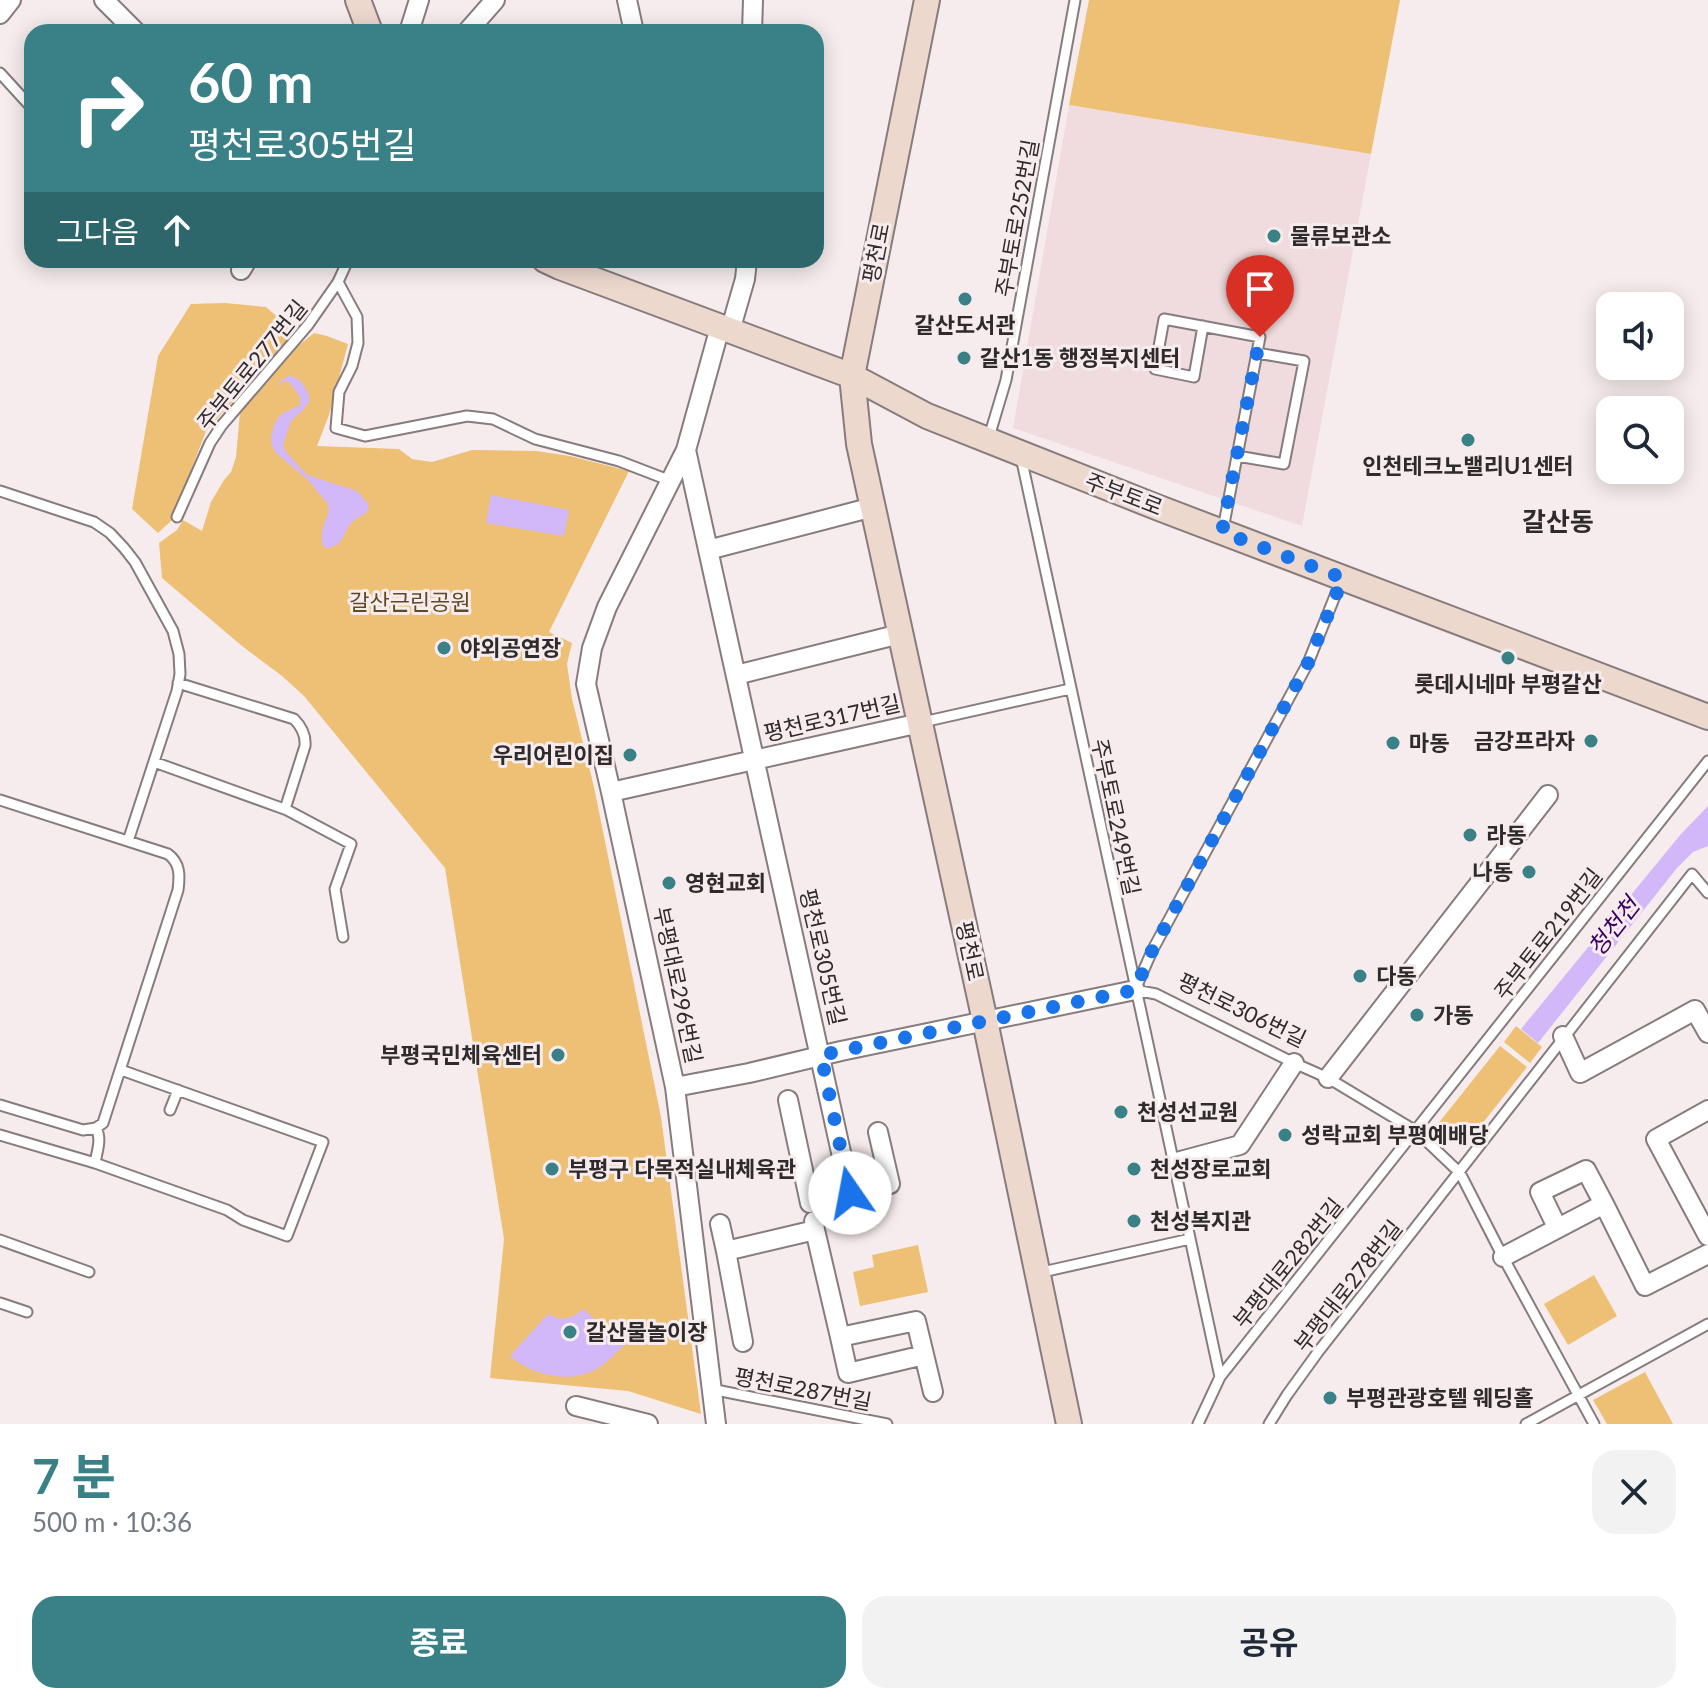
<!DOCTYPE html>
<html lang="ko">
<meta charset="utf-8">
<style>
:root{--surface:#fff;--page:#f2f2f3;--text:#1f2937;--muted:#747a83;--accent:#398186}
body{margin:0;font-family:Lato,"Noto Sans KR",sans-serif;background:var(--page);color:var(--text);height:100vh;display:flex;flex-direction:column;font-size:30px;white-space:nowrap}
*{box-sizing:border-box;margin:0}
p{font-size:26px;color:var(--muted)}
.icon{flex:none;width:44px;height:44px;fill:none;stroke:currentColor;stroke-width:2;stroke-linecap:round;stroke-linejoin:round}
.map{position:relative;height:1424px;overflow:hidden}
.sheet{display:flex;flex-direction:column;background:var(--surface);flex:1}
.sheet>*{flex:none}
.top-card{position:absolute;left:24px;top:24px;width:800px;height:244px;border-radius:24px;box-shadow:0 4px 20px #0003;background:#398186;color:#fff;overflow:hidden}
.buttons{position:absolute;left:1596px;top:292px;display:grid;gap:16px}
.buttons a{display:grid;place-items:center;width:88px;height:88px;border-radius:16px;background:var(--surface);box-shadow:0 4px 20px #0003;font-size:40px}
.pin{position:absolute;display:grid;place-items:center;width:68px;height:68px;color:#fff;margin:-82px -34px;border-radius:50% 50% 50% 0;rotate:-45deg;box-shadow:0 0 8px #0007}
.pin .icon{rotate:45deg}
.me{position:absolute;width:88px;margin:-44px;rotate:348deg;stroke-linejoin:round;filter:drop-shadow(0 0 6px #0008)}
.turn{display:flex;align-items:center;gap:28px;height:168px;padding:0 32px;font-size:36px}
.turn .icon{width:104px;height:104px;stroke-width:2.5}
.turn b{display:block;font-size:56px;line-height:68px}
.then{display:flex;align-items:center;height:76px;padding:0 32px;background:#0003;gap:16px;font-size:30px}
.round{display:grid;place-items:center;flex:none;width:84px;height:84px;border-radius:24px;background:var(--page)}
.overview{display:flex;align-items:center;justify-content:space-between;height:136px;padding:0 32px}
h1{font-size:48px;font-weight:700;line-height:60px;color:var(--accent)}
.button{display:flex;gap:16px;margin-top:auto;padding:16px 32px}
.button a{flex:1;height:92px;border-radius:24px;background:var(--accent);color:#fff;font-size:32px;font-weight:700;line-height:92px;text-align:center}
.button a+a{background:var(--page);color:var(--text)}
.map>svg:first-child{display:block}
.built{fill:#f0dcde}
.green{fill:#edc076}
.water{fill:#d2b7f9}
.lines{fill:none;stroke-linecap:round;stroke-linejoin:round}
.lane-casing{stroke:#867c7d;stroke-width:13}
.street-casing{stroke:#867c7d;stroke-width:22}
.secondary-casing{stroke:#867c7d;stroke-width:28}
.lane{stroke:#fff;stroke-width:9}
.street{stroke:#fff;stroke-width:18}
.secondary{stroke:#edd8ce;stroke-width:24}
.route{stroke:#1a73e8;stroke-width:14;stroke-dasharray:0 25.2}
.poi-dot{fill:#398186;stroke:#f7eced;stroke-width:3}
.labels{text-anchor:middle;stroke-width:6;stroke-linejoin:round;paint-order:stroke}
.street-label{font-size:22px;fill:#2f2a2b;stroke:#f7eced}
.poi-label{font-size:22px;font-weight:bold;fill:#2f2a2b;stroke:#f7eced;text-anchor:start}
.park-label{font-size:22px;fill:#604a26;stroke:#f7eced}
.water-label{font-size:24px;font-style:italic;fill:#3a0064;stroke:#f7eced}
.quarter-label{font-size:26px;font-weight:bold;fill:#2f2a2b;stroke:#f7eced}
</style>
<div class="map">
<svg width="1708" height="1424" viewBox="0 0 1708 1424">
<rect width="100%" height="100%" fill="#f7eced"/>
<path class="built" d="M1069 105 1371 154 1302 526 1013 428Z"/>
<path class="green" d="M1089 0H1400L1371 154 1069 105Z
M225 303 266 307 295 332 206 431 172 520 158 533 132 509 158 356 191 304Z
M314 333 327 336 348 344 329 415 317 446 399 449 412 459 432 462 472 450 536 451 570 456 629 471 549 632 572 643 567 664 572 699 594 787 661 1117 701 1414 628 1391 490 1378 504 1239 445 868 304 696 282 676 242 646 162 578 159 543 177 530 183 520 202 531 211 502 224 480 231 472 236 457 240 412 299 345Z
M1516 1026 1542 1047 1530 1063 1504 1042Z
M1500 1046 1527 1067 1463 1148 1437 1125Z
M918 1245 928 1292 860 1306 853 1272 874 1267 872 1255Z
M1594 1275 1617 1316 1568 1345 1544 1304Z
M1645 1372 1673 1424H1607L1593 1400Z"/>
<path class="water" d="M288 376H291L301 381 309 395V402L303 410 291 421 283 445 286 452 307 475 357 491 369 505 367 512C364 515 360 516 356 519 341 529 347 548 324 548 316 528 331 520 328 504L307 479 276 453 272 446 271 437 274 425 280 415 300 405V397L289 382 284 381 278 385 277 384Z
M491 495 569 510 564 536 486 523Z
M1708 806V846L1693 852 1677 868 1538 1043 1521 1029 1681 834Z
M583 1309 624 1345C615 1354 606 1364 595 1370 567 1384 532 1375 510 1356L548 1314C561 1322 572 1319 583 1309Z"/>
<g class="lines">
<g class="lane-casing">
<path id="lane" d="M0 73 32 108
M338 282 357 317 358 343 352 366 339 392 336 428 365 436 467 416 493 419 535 439 619 461 671 481
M1203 326 1194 377 1155 369 1164 319 1260 337 1223 529
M989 437 1006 380 1075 0
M1237 456 1284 464 1304 361 1257 353
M1021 457 1220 1377
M0 491 94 522 110 533 124 548 135 562 173 631 179 654 180 674 177 691 128 841
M177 517 210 443 222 425 308 325 338 282 348 260
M1341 581 1308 663 1152 951 1135 990 1156 994 1294 1063 1328 1078 1416 1131 1460 1173 1503 1257 1594 1424
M178 683 294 719C302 727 306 735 305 746L285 809
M923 722 1070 689
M154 762 287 810 351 844 335 889 343 937
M0 800 168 854C180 863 180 875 178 890L103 1123 96 1128 83 1130 0 1105
M170 1110 178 1090
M96 1128C102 1139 97 1151 95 1163L227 1210 243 1220 287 1236 323 1142 121 1070
M0 1135 95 1163
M0 1240 89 1272
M1038 1273 1190 1239
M0 1303 27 1312
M711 1389 887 1424
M1198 1424 1220 1377 1708 761
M1269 1424 1287 1395 1318 1352 1692 874 1708 893
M1526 1424 1708 1324"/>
</g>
<g class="street-casing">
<path id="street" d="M104 0 136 32
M627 0 634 32
M0 14 11 0
M409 32 419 0
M467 32 495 0
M752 32 753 0
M241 270 247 260
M730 331 745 279 747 260
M686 450 850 1193 810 1203 788 1100
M708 550 873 507
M736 675 900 634
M611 792 920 723
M1563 1036 1580 1073 1695 1010 1708 1033
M1328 1078 1548 795
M675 1087 749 1073 841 1051 1135 990
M1708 1110 1656 1139 1708 1236
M1173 1163 1240 1145 1294 1063
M850 1193 890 1184 878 1132
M720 1224 726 1251 815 1230 814 1221
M1557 1227 1540 1192 1586 1170 1604 1204
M815 1230 840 1337 916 1321 933 1392
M726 1251 743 1342
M1503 1257 1604 1204 1645 1286 1708 1254
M840 1337 848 1373 924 1355
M576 1406 648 1424
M716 1424 675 1087 611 792 586 684 592 648 607 607 686 450 720 327"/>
</g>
<g class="secondary-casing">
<path id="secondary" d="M358 0 370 32
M927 0 852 376 859 444 985 1021 1069 1424
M545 260 560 267 852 376 927 416 1159 508 1708 717"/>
</g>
<use href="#lane" class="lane"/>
<use href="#street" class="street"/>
<use href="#secondary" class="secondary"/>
</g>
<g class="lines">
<path class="route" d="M850 1193 821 1055 1135 990 1152 951 1308 663 1343 578 1222 532 1260 337"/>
</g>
<g class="poi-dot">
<circle cx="1274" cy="236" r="8"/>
<circle cx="965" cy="299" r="8"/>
<circle cx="964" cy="358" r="8"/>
<circle cx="1468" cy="440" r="8"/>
<circle cx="444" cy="648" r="8"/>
<circle cx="1508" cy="658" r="8"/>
<circle cx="1591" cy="741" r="8"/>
<circle cx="1393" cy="743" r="8"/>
<circle cx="630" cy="755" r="8"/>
<circle cx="1470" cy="835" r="8"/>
<circle cx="1529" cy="872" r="8"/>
<circle cx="669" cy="883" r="8"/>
<circle cx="1360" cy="976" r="8"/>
<circle cx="1417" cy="1015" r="8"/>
<circle cx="558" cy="1055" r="8"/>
<circle cx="1121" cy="1112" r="8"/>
<circle cx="1285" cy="1135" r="8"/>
<circle cx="552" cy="1169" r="8"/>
<circle cx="1134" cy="1169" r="8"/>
<circle cx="1134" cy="1221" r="8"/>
<circle cx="570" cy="1332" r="8"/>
<circle cx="1330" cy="1398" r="8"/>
</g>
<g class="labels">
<g class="street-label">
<text transform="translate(1017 218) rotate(-80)" y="8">주부토로252번길</text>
<text transform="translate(876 253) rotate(-79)" y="8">평천로</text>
<text transform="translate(252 365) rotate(-51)" y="8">주부토로277번길</text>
<text transform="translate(1124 494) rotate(21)" y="8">주부토로</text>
<text transform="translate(832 718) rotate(-13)" y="8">평천로317번길</text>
<text transform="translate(1116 817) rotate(78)" y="8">주부토로249번길</text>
<text transform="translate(1548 934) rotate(-52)" y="8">주부토로219번길</text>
<text transform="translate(970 951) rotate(78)" y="8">평천로</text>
<text transform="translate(823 957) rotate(77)" y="8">평천로305번길</text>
<text transform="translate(678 985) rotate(78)" y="8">부평대로296번길</text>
<text transform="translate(1242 1010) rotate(26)" y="8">평천로306번길</text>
<text transform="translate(1288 1263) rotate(-51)" y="8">부평대로282번길</text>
<text transform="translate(1348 1286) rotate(-52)" y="8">부평대로278번길</text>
<text transform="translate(803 1389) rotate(11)" y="8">평천로287번길</text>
</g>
<g class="poi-label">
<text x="1290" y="244">물류보관소</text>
<text x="965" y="333" text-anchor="middle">갈산도서관</text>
<text x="980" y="366">갈산1동 행정복지센터</text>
<text x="1468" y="474" text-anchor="middle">인천테크노밸리U1센터</text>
<text x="460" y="656">야외공연장</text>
<text x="1508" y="692" text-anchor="middle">롯데시네마 부평갈산</text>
<text x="1575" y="749" text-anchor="end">금강프라자</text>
<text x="1409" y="751">마동</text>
<text x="614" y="763" text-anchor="end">우리어린이집</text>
<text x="1486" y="843">라동</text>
<text x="1513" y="880" text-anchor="end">나동</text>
<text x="685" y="891">영현교회</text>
<text x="1376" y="984">다동</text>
<text x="1433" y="1023">가동</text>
<text x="542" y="1063" text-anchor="end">부평국민체육센터</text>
<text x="1137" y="1120">천성선교원</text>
<text x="1301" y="1143">성락교회 부평예배당</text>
<text x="568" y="1177">부평구 다목적실내체육관</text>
<text x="1150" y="1177">천성장로교회</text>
<text x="1150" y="1229">천성복지관</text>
<text x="586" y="1340">갈산물놀이장</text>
<text x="1346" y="1406">부평관광호텔 웨딩홀</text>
</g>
<g class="park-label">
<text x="410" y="610">갈산근린공원</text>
</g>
<g class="water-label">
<text transform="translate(1614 927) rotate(-52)" y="8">청천천</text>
</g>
<g class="quarter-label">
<text x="1558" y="531">갈산동</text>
</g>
</g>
</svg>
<div class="buttons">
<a><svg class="icon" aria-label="sound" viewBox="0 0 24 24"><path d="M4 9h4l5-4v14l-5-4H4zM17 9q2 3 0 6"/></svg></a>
<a><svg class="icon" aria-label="search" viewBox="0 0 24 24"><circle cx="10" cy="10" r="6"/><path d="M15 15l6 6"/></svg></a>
</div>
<div class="pin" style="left:1260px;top:337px;background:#d93025"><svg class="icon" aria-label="arrive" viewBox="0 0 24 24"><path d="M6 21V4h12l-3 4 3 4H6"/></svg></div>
<svg class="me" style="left:850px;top:1193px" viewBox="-20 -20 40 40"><circle r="19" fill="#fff"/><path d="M0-13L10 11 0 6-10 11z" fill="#1a73e8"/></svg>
<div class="top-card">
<div class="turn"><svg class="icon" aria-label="right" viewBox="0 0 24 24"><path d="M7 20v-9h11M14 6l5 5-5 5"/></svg><div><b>60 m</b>평천로305번길</div></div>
<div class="then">그다음<svg class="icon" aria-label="ahead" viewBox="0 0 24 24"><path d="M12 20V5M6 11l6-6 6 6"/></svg></div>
</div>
</div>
<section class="sheet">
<div class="overview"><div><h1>7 분</h1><p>500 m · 10:36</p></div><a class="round"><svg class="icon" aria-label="close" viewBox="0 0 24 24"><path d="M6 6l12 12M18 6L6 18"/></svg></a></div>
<div class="button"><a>종료</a><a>공유</a></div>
</section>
